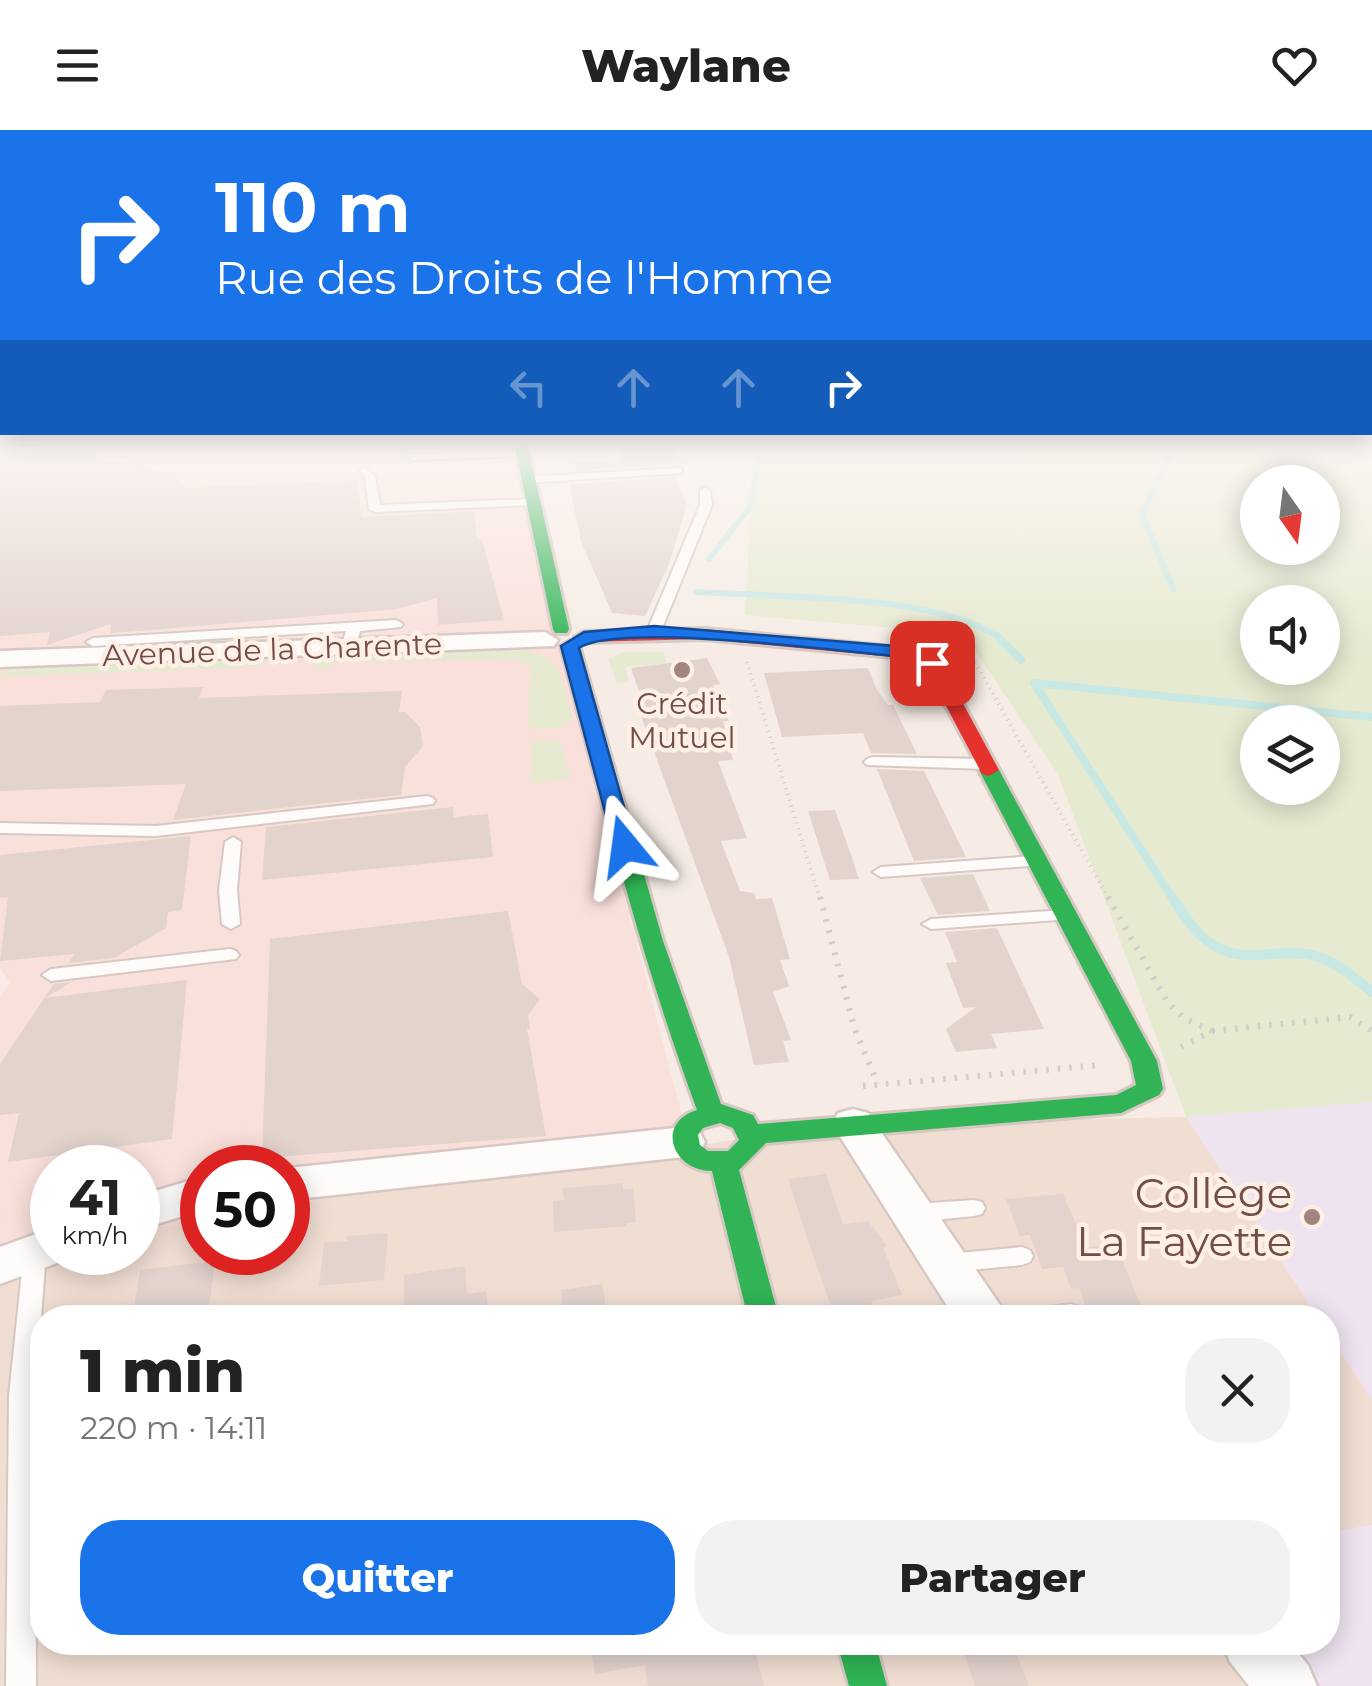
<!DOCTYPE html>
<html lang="fr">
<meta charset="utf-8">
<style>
:root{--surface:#fff;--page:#f2f2f2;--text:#222;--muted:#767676;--accent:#1a73e8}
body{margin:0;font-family:Montserrat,sans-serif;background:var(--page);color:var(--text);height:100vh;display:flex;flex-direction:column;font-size:38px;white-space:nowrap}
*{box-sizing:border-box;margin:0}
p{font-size:32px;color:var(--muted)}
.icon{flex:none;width:55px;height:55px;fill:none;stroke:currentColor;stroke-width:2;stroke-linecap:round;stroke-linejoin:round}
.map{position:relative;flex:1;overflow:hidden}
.panel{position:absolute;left:30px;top:1175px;width:1310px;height:350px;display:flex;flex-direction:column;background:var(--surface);border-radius:40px;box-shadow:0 5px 25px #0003}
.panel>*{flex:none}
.hud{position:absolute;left:0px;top:0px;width:1372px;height:305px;box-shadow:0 5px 25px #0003;background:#1a73e8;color:#fff;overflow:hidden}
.needle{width:65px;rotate:166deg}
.buttons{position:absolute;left:1240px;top:335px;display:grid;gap:20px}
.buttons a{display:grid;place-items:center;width:100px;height:100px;border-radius:50%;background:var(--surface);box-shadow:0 5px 25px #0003;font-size:50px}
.speed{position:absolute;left:30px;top:1015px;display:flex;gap:20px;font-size:50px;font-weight:700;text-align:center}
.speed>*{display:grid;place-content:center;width:130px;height:130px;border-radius:50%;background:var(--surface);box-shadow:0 5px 25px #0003;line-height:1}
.speed small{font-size:25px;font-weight:400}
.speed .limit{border:15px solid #d22;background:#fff;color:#111}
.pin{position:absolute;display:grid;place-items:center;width:85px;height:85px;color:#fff;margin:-42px;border-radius:20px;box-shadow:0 5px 15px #0006}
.me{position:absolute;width:110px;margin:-55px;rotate:344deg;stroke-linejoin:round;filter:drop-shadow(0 0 8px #0008)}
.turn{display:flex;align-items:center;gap:35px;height:210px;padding:0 50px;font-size:45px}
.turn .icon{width:130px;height:130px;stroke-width:2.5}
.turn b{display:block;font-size:70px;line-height:85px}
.lanes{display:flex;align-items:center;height:95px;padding:0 50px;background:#0003;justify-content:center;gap:50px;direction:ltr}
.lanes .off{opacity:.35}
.round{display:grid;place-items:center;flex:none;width:105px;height:105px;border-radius:40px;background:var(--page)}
.head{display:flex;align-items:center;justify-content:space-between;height:170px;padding:0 50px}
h1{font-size:60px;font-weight:800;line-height:75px}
.primary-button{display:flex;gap:20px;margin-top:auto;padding:20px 50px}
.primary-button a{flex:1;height:115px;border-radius:40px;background:var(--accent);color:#fff;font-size:40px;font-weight:800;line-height:115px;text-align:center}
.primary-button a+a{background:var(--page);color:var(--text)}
header{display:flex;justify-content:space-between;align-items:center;height:130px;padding:0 50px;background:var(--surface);font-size:45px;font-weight:800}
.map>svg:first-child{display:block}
.residential{fill:#f1ded3}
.commercial{fill:#fae0db}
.education{fill:#eee3ef}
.green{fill:#e6ead0;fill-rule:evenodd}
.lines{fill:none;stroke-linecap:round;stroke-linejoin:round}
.stream-far2{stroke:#c8e8e4;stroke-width:6}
.stream-far1{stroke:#c8e8e4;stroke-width:8}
.stream{stroke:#c8e8e4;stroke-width:10}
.building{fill:#e2d3cd}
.lane-casing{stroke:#d7c8c4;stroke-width:4}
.street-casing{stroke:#d7c8c4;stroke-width:5}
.fast-casing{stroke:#d6c7c2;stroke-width:6}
.jam-casing{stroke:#d6c7c2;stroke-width:6}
.path-far1{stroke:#d7cbc9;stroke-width:4;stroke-dasharray:1 5;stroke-linecap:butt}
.path{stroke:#d7cbc9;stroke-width:6;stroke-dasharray:2.5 9;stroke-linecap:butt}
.lane{fill:#fefcfb;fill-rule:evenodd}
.street{fill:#fefcfb;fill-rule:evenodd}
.fast{fill:#30b455;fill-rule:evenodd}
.jam{fill:#e5322d;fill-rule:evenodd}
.route{fill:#1a73e8;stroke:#114b97;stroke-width:2.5}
.poi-dot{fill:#a1857e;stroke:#fff0e5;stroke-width:4}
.labels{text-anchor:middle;stroke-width:9;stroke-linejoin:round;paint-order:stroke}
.far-street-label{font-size:30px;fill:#734d47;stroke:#fff0e5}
.far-poi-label{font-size:30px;fill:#734d47;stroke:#fff0e5}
.near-poi-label{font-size:42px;fill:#734d47;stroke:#fff0e5;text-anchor:end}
</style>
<header><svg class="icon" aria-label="menu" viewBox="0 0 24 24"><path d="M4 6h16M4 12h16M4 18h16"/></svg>Waylane<svg class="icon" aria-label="heart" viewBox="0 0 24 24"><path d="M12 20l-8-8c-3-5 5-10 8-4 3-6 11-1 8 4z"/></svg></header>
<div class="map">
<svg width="1372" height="1556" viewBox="0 0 1372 1556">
<rect width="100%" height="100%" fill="#f6ece5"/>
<path class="residential" d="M1186 987 1318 1187 42 1188V1512H1270L1305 1556H0V1154L86 1123 138 1122V1103L157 1096 202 1087V1122H288V1074L690 1016 853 994Z
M1328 1202 1372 1270V1395L1328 1403Z"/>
<path class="commercial" d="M0 308H511L551 487 690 1016 288 1074V1038H202V1087L138 1103V1038H52V1122L86 1123 0 1154V867L10 853 0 838Z"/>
<path class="education" d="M1372 972V1270L1328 1202V1188L1318 1187 1186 987Z
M1372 1395V1556H1306L1271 1513 1328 1512V1403Z"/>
<path class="green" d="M754 308H1372V972L1186 987 1058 644 964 504 745 485ZM1258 352H1322V418H1258ZM1258 472H1322V538H1258ZM1258 592H1322V658H1258Z
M517 519C564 523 561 550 573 590L560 597 533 599 528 593 531 537 514 529 331 533 329 540 317 539 312 531 327 527Z
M624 522H663L667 533 625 537 629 552 617 553 608 529Z
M279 528 255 537 0 547 6 540 17 536Z
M531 611H560L571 649 531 653Z"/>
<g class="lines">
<path class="stream-far2" d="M1049 308 1372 310
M1170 309V327L1142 384 1173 459
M709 429 751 376 761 308
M697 462C772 467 945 464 1000 509"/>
<path class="stream-far1" d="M997 506 1021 530
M1173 769 1034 553 1372 587"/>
<path class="stream" d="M1172 767C1193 800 1212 828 1257 825 1275 824 1293 821 1312 825 1335 830 1354 848 1372 862"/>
</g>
<path class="building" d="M398 308H468V319L413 320 404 328 413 334 469 332 401 335Z
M620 308H672L682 335 576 340 575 333 620 330Z
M100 319 96 330 140 335 174 347 187 358 358 350 361 387 474 381 477 409H482L504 490 438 495 437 468 397 479 127 502 110 503 111 494 47 515 50 502 0 506V322Z
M675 347 687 375 669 434 645 486 612 483 581 411 569 354Z
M707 528 720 554 713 555 729 591H723L733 630 718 631 747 708 721 711 740 761 754 763 756 769 772 768 790 829 780 830 789 856 773 862 791 910 783 911 789 932 754 935 729 827 640 583 646 582 631 538Z
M868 538 877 560 888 575H893L917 624 871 623 863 603 782 607 764 543Z
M203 557 199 568 402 561 399 582H405L420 597 423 616 405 637 401 665 173 690 186 654 0 661V576L100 572 106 560Z
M877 639 924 641 966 727 914 731Z
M453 677 454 687 488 684 493 727 262 750 266 697Z
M835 680 850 722 859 749 830 750 808 681Z
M191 706 182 780 168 782 166 798 114 828 68 833 75 824 0 831 8 767 0 768V725Z
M973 744 990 781 938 785 920 748Z
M508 781 522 854 540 869 528 885 530 899H527L546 1006 262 1028 270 809Z
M997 798 1044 899 991 904 997 918 956 922 946 899 976 877 963 878 946 833 957 832 945 802Z
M187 850 172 1009 8 1032 19 983 0 985V934L54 854 72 852 45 868Z
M826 1044 843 1094 868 1091 887 1116 883 1117 902 1165 871 1171 876 1188H835L807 1108 788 1049Z
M623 1053V1060L633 1059 636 1092 626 1093V1096L554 1102 553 1071 564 1070 562 1058Z
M1063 1064 1086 1117 1116 1115 1146 1188H1090L1079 1158 1071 1159 1063 1137 1042 1139 1030 1105 1020 1106 1006 1069Z
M388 1103 384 1150 319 1156 324 1113 347 1111V1106Z
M215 1131 208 1185 132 1188 140 1140Z
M465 1136 467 1164 486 1161 489 1188H404V1145Z
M602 1154 608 1188H563L561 1160Z
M590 1512 754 1515 764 1556H648L645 1535 595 1544Z
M960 1512H1007L1009 1519 1014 1518 1029 1556H975Z"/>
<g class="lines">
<g class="lane-casing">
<path id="lane" d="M25 308H72L67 311 0 316V310Z
M520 321 524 322V326L413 330 408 327 413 324Z
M365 338 375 346 380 375 532 369 538 372 532 375 375 382 369 379 365 347 360 341Z
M678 338 682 339V343L526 353 521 350 526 347Z
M705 357 710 360 712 375 661 501 654 505 649 504 647 501 700 375V360Z
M396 490 403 494 401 497 360 501 355 518 348 522 341 518 346 501 93 516 86 512 93 508Z
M872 627 986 629 994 634 986 639 867 635 864 632 867 629Z
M427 666 433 668 435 671 433 674 156 706 0 703V693L156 696Z
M233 707 241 712 237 760 240 794 231 799 222 794 219 760 225 712Z
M1035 726 1043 731 1041 735 881 747 873 742 881 737Z
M1065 780 1074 785 1071 789 931 799 922 794 931 789Z
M230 819 236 821 239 825 236 829 51 851 42 845 51 839Z
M974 1070 982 1072 985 1078 982 1084 974 1086 915 1092 907 1089 904 1083 907 1077 915 1074Z
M35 1113 43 1116 46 1122 35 1266 36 1556H6L9 1266 24 1122 27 1116Z
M1022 1117 1030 1120 1033 1126 1030 1132 1022 1135 948 1142 940 1139 936 1133 940 1127 948 1124Z
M1071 1174 1079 1177 1083 1184 1081 1188H1019L1023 1181Z"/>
</g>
<g class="street-casing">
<path id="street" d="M545 502 558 510 554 516 0 537V521Z
M853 979 868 983 1009 1188H957L949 1179 832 994 838 983Z
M684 997 699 1001 705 1012 699 1023 684 1027 288 1070V1038Z
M202 1047V1080L138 1100V1066Z
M52 1098V1122H71L68 1129 0 1154V1117Z
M1222 1512H1289L1308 1535 1317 1556H1249L1230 1532Z"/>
</g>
<g class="fast-casing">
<path id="fast" d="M513 308H526L569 499 567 503H555L553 499Z
M570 511 579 516 663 811 721 974 753 985 758 994 1116 965 1136 955 1131 931 979 640 989 634 999 640 1157 931 1163 959 1159 965 1121 983 766 1013 739 1040 779 1188H748L712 1041C672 1041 655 993 697 980 641 829 602 672 561 516ZM720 993 733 998 739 1010 728 1021H708L700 1015 698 1005 703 998Z
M837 1512H875L887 1556H849Z"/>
</g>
<g class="jam-casing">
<path id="jam" d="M705 499 925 520 941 533 999 640 989 646 982 644 925 536 914 529 705 509 584 512 575 507 584 502Z"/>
</g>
<path class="path-far1" d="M325 341 327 350
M945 504 958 510 980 541 1109 769
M747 532 820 769"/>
<path class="path" d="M820 767 855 900 878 954
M1108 767 1168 873 1184 888 1212 901 1179 918
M1212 901 1350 887 1372 901
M863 956 1101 935"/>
<use href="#lane" class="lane"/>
<use href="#street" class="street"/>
<use href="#fast" class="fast"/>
<use href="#jam" class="jam"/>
</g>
<linearGradient id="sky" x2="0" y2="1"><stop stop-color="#9bc9e6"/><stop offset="0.59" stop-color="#fbf6f3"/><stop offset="1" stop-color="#fbf6f3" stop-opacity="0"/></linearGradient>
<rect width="1372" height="526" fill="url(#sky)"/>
<path class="route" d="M654 496 919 518 941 533 932 539 914 528C854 523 620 491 579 518L635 716 625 722 614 716 561 516 584 502Z"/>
<g class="poi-dot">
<circle cx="682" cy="540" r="10"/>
<circle cx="1312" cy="1087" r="10"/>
</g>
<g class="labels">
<g class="far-street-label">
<text transform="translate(272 520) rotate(-2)" y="10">Avenue de la Charente</text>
</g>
<g class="far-poi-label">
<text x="682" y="584">Crédit<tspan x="682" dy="34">Mutuel</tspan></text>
</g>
<g class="near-poi-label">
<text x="1292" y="1078">Collège<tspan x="1292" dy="48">La Fayette</tspan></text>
</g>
</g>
</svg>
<div class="buttons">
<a><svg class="needle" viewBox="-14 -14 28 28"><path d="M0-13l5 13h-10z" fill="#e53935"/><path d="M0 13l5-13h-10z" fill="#767676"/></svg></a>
<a><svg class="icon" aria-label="sound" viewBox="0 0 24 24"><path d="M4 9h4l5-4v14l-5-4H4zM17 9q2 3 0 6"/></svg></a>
<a><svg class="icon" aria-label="layers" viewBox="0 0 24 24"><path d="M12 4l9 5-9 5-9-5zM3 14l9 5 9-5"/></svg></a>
</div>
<div class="speed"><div>41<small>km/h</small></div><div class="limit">50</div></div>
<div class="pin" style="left:932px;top:533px;background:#d93025"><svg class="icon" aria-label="arrive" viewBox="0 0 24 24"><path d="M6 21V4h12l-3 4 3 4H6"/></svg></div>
<svg class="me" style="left:625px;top:716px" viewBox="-20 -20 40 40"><path d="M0-17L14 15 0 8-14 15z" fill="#1a73e8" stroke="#fff" stroke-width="4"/></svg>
<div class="hud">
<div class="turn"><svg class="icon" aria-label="right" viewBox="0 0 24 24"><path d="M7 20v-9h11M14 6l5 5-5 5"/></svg><div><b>110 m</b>Rue des Droits de l'Homme</div></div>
<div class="lanes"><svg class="icon off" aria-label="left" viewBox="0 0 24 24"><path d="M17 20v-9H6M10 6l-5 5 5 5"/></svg><svg class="icon off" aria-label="ahead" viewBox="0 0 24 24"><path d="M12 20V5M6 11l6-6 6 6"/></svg><svg class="icon off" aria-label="ahead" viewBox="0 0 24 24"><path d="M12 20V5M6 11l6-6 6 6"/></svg><svg class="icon" aria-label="right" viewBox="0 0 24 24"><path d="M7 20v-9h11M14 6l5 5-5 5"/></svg></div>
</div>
<section class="panel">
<div class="head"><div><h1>1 min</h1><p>220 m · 14:11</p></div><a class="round"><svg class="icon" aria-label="close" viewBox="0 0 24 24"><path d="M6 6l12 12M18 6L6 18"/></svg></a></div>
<div class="primary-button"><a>Quitter</a><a>Partager</a></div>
</section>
</div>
